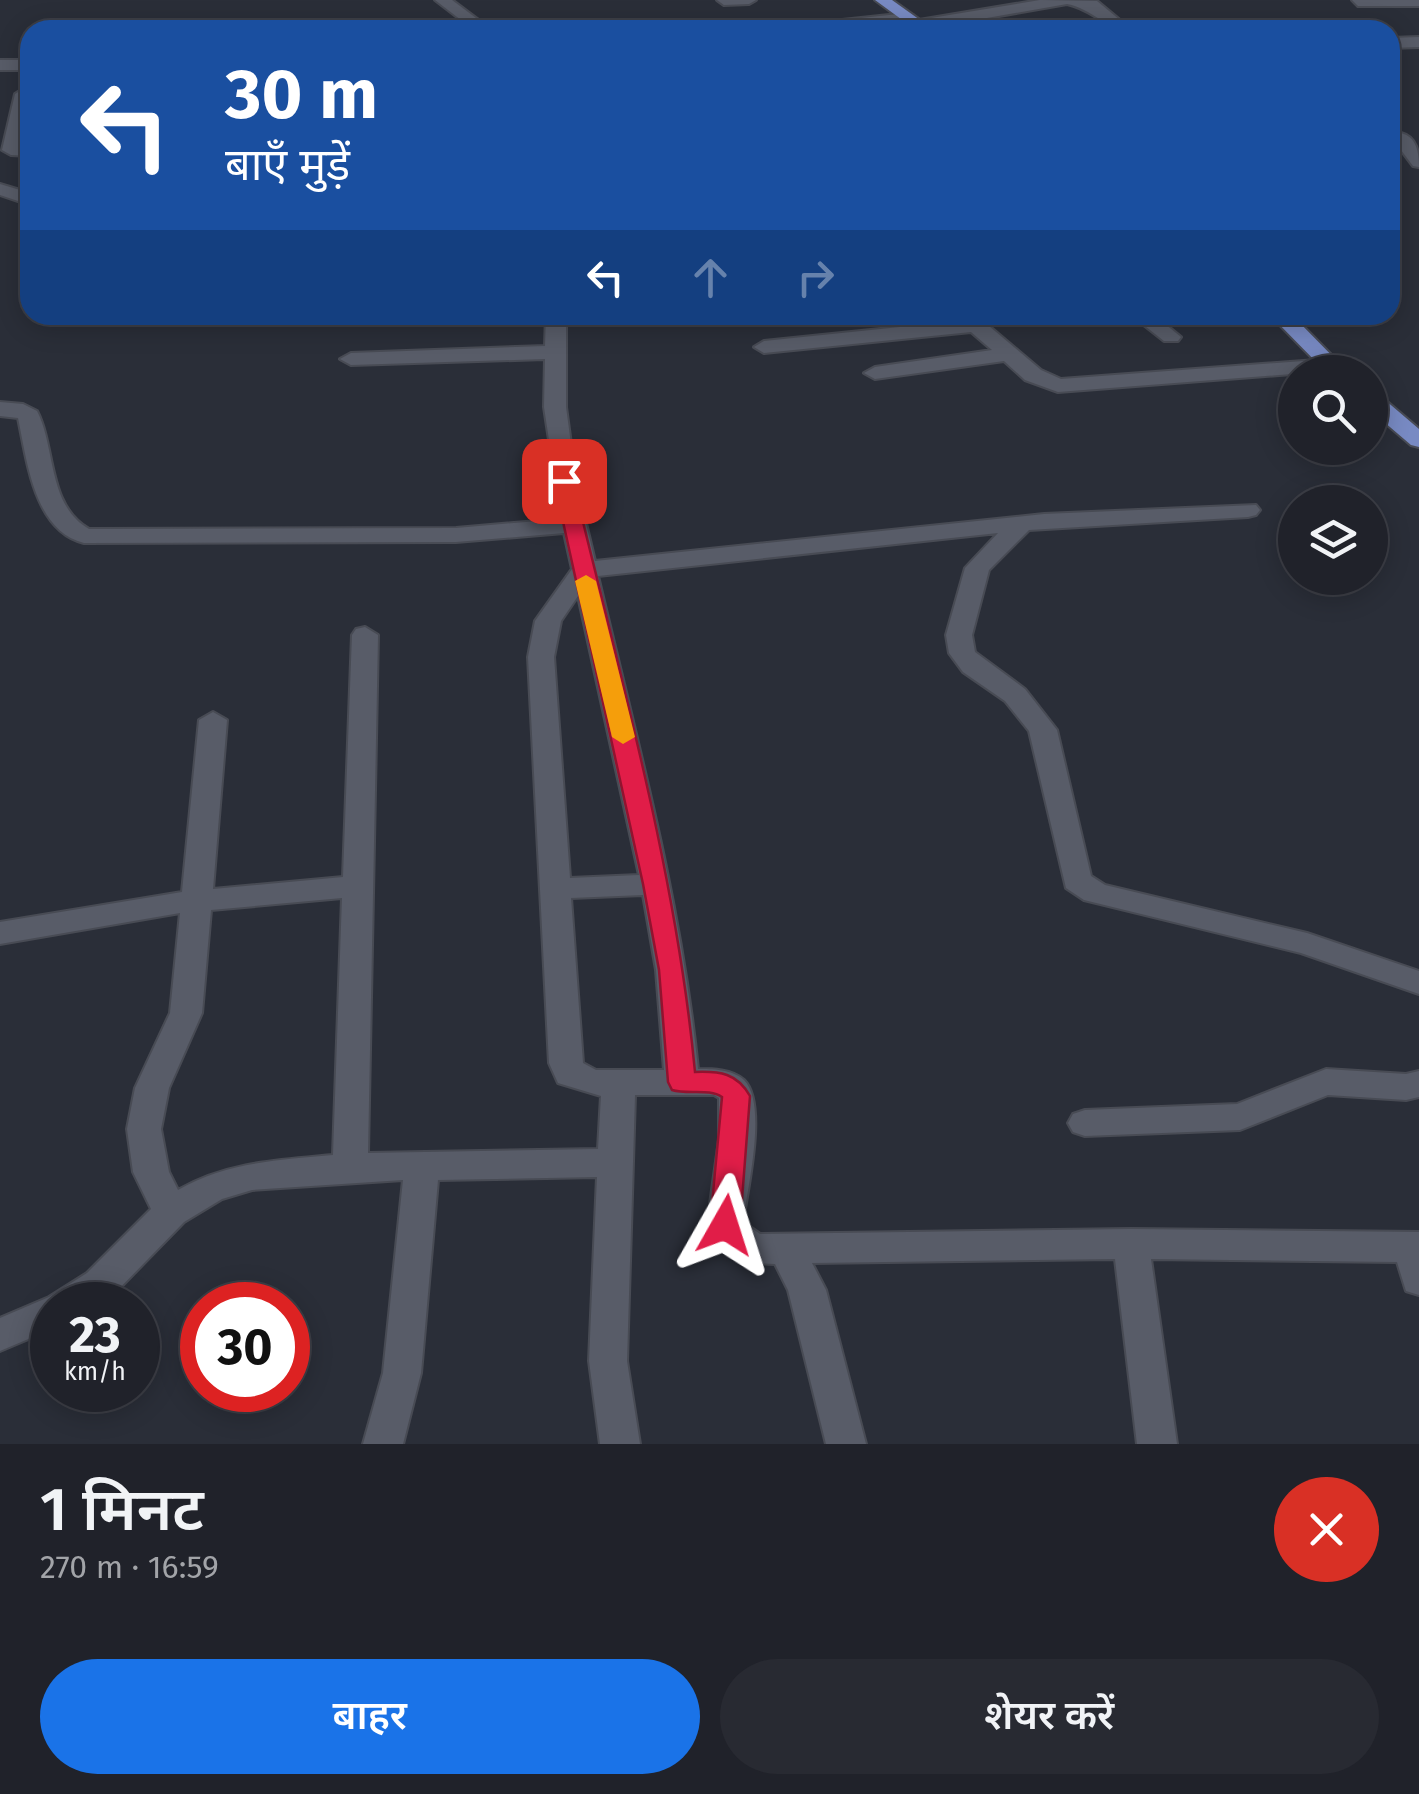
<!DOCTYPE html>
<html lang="hi">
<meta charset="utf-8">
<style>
:root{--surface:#20222a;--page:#282a32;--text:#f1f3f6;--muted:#a2a4a8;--line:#3d3f47;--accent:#1a73e8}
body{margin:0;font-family:"Fira Sans","Noto Sans Devanagari",sans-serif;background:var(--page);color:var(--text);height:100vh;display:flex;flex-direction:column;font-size:38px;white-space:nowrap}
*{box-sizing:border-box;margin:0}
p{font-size:32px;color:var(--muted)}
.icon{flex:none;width:55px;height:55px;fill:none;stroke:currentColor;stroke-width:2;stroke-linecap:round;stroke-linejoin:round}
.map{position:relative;height:1444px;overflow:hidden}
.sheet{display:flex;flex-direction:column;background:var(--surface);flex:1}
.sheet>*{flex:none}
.banner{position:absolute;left:20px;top:20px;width:1380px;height:305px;border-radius:30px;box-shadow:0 5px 25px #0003,0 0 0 2px var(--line);background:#1a4fa0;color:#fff;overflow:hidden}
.controls{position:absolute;left:1278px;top:355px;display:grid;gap:20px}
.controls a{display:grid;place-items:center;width:110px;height:110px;border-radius:50%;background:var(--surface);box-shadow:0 5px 25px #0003,0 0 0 2px var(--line);font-size:50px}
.speed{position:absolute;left:30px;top:1282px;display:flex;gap:20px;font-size:50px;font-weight:700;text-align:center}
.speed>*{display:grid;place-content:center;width:130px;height:130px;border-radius:50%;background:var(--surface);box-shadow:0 5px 25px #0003,0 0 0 2px var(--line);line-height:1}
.speed small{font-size:25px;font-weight:400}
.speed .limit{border:15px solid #d22;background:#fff;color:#111}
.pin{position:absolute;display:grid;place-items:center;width:85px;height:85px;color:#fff;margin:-42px;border-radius:20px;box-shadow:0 5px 15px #0006}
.me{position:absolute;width:110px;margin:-55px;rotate:6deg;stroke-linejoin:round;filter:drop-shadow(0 0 8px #0008)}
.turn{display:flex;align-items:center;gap:35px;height:210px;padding:0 40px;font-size:45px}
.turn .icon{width:130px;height:130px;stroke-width:2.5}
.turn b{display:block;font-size:70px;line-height:85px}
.lanes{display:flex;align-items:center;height:95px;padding:0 40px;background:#0003;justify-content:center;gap:50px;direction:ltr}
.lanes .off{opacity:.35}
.round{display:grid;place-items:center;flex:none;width:105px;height:105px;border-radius:52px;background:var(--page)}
.summary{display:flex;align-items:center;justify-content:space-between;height:170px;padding:0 40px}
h1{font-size:60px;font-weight:600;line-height:75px}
.action{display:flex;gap:20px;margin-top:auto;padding:20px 40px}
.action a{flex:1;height:115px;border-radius:60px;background:var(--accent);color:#fff;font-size:40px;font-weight:600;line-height:115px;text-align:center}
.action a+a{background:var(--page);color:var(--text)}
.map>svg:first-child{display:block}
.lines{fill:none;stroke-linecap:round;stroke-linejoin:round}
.minor-casing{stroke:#484b54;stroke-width:4}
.primary-casing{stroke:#484b54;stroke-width:4}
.minor{fill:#585c68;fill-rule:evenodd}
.primary{fill:#788ac3;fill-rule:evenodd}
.route{fill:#e11d48;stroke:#92132f;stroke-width:2.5}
.slow{fill:#f59e0b}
</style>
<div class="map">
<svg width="1419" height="1444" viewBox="0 0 1419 1444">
<rect width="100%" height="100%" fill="#2a2e38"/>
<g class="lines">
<g class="minor-casing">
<path id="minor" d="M435 0H452L492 30H474Z
M717 0H756L749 4 724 5Z
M1040 0 1097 1 1132 30C1106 30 1093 9 1067 4L919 30 911 25 919 20Z
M1352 0H1419V6H1358Z
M908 13 913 15V21L838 30H787L795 25Z
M1419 37V47L1390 48V38Z
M0 60H30V70H0Z
M23 89 30 92 21 145 30 146V156L11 155 2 150 15 94Z
M1401 133C1417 137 1419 153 1419 167L1413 166 1392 138Z
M0 184 30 193V205L0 195Z
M546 315H566V407L576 481 595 561 1044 514 1256 505 1260 510 1256 515 1248 517 1029 530 989 570 972 635 975 652 1025 689 1057 730 1091 876 1105 885 1307 933 1419 971V994L1301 953 1084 900 1066 888 1029 731 1005 701 963 672 949 653 946 635 965 568 998 533 598 576C637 741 681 900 698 1069 712 1069 732 1069 744 1080 768 1104 747 1190 743 1222L760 1234 1131 1229 1419 1232V1295L1406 1291 1397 1262 1151 1259 1177 1444H1137L1115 1259 812 1263 826 1290 866 1444H826L788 1290 775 1264C744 1264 721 1253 707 1225L719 1140V1098L714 1095H635L627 1361 640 1444H600L589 1361 597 1177 438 1180 421 1373 403 1444H363L383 1373 403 1180 252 1190 222 1199 184 1222 113 1295 96 1305H52V1329L0 1351V1318L49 1297 87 1273 151 1209 133 1172 127 1129 135 1088 170 1013 180 913 0 944V922L182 892 199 720 213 712 227 720 213 889 343 877 352 635 356 629 365 627 378 635 368 1153 598 1149 601 1096 558 1083 549 1063 528 657 535 621 572 569 564 533 456 542 84 543C34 531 27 460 18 418L0 416V402L23 404 37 411C56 448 47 505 89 529L456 528 561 519 544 407 545 359 351 365 340 359 351 353 545 346ZM578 596 639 875 570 878 554 657 561 621ZM643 895 656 970 664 1070H596L583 1063 571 898ZM342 898 333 1155C279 1160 226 1162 178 1190L169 1172 161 1129 169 1088 202 1013 211 910Z
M954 315H976L1041 370 1061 379 1330 359 1341 365 1330 371 1058 392 1025 380 1004 361 875 379 864 373 875 367 992 350 971 332 764 353 754 347 764 341 958 321Z
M1131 315H1154L1181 337 1178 341H1164Z
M1326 1069 1406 1074 1419 1071V1097L1406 1100 1328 1095 1240 1130 1085 1136 1073 1132 1068 1123 1073 1114 1085 1110 1237 1104Z"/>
</g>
<g class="primary-casing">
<path id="primary" d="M875 0H892L934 30H916Z
M1270 315H1292L1348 372H1326Z
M1370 392 1378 394 1419 429V447L1411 445 1370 410Z"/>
</g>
<use href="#minor" class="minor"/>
<use href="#primary" class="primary"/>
</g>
<path class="route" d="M564 475 573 481C620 676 676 871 695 1072 720 1071 737 1073 750 1096L740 1225 736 1234 725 1237 715 1234 710 1225 722 1097C709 1088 688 1095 672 1090L668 1082 659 970 643 884 554 481Z"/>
<path class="slow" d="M586 575 596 581 635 737 623 744 612 737 575 581Z"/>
</svg>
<div class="controls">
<a><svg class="icon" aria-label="search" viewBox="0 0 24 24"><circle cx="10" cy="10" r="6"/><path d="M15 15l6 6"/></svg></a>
<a><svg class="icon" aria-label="layers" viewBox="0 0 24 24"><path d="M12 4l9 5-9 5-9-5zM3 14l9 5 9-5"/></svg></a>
</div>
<div class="speed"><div>23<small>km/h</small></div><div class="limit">30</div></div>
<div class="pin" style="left:564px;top:481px;background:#d93025"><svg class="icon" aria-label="arrive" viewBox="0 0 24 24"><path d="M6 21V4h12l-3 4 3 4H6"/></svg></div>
<svg class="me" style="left:725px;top:1225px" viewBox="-20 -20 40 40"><path d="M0-17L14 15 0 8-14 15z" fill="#e11d48" stroke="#fff" stroke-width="4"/></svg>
<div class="banner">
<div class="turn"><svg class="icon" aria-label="left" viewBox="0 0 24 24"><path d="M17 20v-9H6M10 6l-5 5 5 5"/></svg><div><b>30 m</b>बाएँ मुड़ें</div></div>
<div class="lanes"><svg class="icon" aria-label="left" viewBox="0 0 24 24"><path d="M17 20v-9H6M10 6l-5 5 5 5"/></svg><svg class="icon off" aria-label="ahead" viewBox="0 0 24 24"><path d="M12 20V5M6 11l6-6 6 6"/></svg><svg class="icon off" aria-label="right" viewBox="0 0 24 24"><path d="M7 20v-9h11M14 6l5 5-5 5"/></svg></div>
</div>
</div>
<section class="sheet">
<div class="summary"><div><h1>1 मिनट</h1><p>270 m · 16:59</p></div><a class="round" style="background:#d93025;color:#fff"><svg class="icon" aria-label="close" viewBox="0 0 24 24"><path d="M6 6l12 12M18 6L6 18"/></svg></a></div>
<div class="action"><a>बाहर</a><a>शेयर करें</a></div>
</section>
